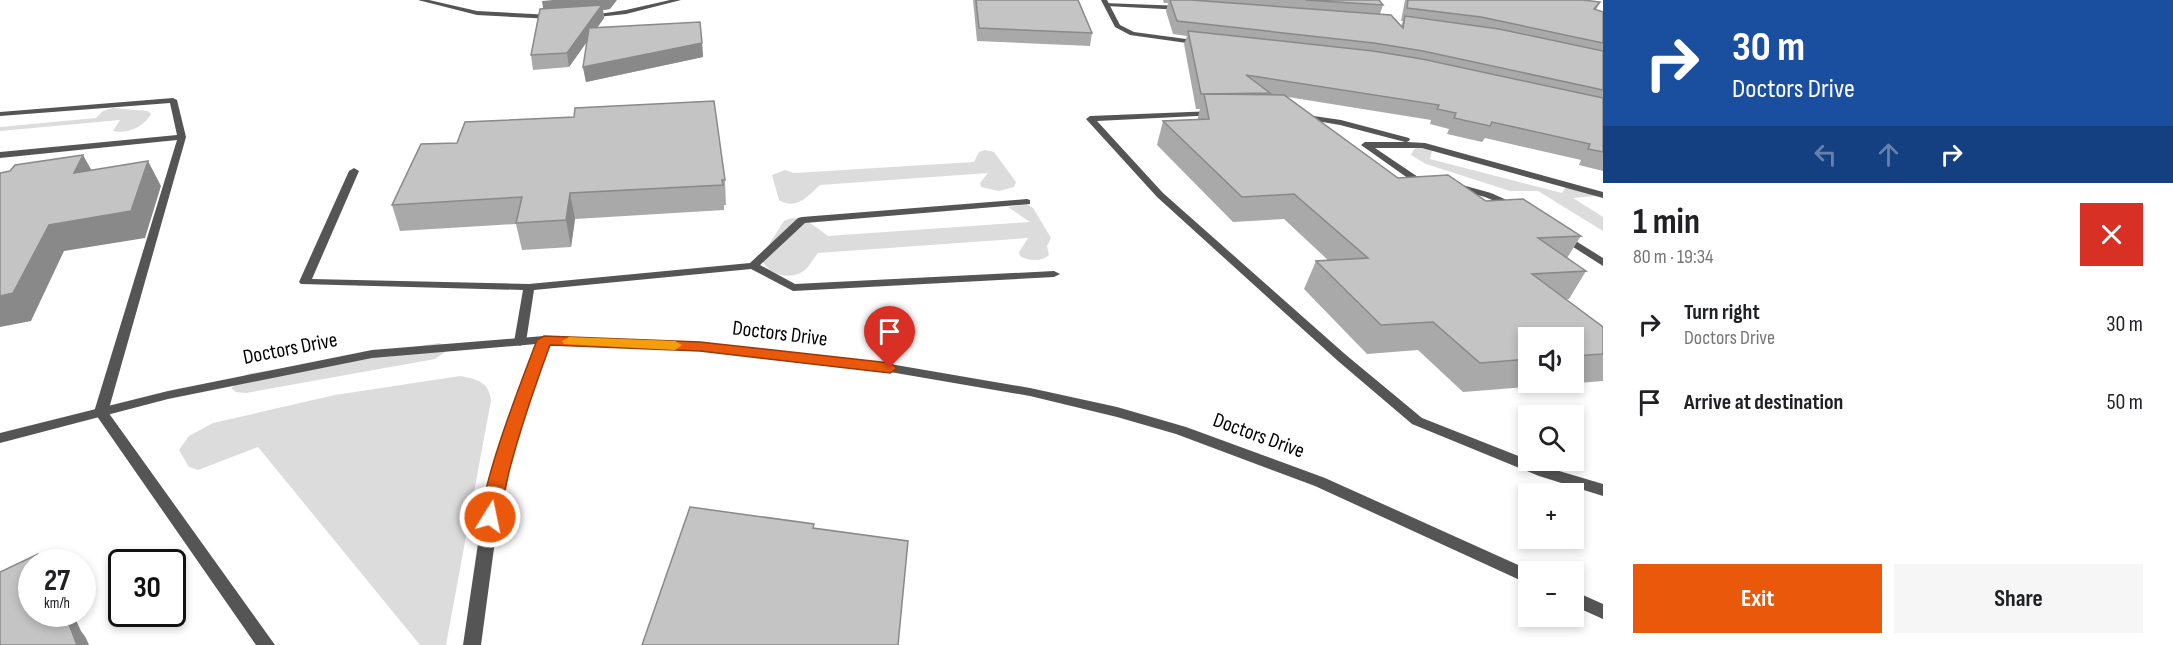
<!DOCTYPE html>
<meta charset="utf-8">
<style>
:root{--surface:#fff;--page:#f6f6f6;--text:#202124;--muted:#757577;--accent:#ea580c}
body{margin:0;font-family:"Sofia Sans Condensed",sans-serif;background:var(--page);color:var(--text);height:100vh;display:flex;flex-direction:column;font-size:22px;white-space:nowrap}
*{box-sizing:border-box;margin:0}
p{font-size:20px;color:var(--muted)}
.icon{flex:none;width:33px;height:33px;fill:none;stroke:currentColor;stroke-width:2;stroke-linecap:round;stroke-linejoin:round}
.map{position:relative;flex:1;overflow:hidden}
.details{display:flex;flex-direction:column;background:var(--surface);width:570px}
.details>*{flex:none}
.hud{background:#1a4fa0;color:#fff;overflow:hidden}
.tools{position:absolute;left:1518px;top:327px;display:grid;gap:12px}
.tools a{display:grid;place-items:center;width:66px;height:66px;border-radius:0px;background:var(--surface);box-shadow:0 3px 9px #0003;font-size:30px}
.speed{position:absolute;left:18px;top:549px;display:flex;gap:12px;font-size:30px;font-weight:700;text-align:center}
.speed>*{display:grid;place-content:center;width:78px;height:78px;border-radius:50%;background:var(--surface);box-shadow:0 3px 9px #0003;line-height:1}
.speed small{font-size:15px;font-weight:400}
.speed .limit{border:3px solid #111;border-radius:9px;background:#fff;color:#111}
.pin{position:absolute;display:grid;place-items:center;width:51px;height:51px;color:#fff;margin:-62px -26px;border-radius:50% 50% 50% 0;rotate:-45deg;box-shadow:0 0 6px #0007}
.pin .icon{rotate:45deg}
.me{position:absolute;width:66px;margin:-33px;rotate:10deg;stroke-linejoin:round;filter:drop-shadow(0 0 4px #0008)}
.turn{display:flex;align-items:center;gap:21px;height:126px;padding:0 30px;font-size:27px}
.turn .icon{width:78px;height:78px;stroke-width:2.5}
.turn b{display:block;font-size:42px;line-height:51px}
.lanes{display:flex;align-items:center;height:57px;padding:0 30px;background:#0003;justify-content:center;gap:30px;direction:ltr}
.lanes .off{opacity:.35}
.round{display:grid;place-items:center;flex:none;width:63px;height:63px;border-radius:0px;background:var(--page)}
.head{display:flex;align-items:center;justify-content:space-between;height:102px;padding:0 30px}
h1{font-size:36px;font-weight:700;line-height:45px}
.primary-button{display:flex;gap:12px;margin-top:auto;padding:12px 30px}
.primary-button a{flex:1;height:69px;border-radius:0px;background:var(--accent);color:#fff;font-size:24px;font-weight:700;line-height:69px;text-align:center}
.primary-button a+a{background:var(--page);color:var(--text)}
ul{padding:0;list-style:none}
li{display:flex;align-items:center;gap:18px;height:78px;padding:0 30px}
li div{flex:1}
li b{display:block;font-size:22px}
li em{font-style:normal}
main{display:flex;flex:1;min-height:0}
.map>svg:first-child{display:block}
.green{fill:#dcdcdc}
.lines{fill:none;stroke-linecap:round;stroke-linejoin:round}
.lane{fill:#555;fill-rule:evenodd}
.street{fill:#555;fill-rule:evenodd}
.wall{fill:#a9a9a9;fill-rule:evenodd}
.shaded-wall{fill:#898989}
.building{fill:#c4c4c4;stroke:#898989;stroke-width:1.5}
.route{fill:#ea580c;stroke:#983908;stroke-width:1.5}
.slow{fill:#f59e0b}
.labels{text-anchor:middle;stroke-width:4.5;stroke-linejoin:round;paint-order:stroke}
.street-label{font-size:21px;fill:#000;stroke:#fff}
</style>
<main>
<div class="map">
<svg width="1603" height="645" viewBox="0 0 1603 645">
<rect width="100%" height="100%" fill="#fff"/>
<path class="green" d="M113 108 148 111 151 114C143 127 129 134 113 131L120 120 0 131V127L96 118 103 111Z
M1421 147 1432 151 1430 159 1562 193 1568 183 1590 190 1596 196 1573 198 1603 217V231L1538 191H1510L1426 164 1411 155 1414 149Z
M985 150 994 152 1016 182 1014 187 999 191 981 187 980 183 988 173 820 185C808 196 796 211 779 200L772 175 785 170 794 173 974 162 979 152Z
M1027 204 1033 208 1051 238 1047 246 1049 255C1042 262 1028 261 1020 256L1019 252 1028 238 818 253C813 259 809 268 802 272 788 281 765 273 761 257L784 221C801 212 815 227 828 236L1030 222 1008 207Z
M439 343 444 345 448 350 435 359 246 393 236 392 231 388 247 374Z
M460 376C477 379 489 382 491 400L446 645H420L258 447 198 470 189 467 179 450 189 436 213 423 335 395Z"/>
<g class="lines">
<path class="lane" d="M1104 3 1183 6 1186 8 1183 10 1106 6 1104 5Z
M173 98 177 100 186 137 108 412 275 645H256L94 412 177 140 0 158V152L177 135 170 103 0 116V112Z
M1214 111H1217V115L1097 121 1163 193 1346 355 1422 418 1549 468 1603 484V496L1539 476 1412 424 1338 361 1157 197 1086 119 1090 116Z
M1300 114 1341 120 1409 138 1410 140 1407 142 1425 143 1603 192V198L1422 148H1375L1418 177 1431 181 1426 184 1412 181 1361 145 1365 142H1405L1340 125 1300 118Z
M354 168 359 171 312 279 529 284 750 263 798 218 802 217 1027 199 1030 200V204L805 223 760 265 795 284 1054 271 1060 274 1054 277 793 291 751 269 534 290 526 342 520 346 514 342 523 290 301 284 299 282 349 171Z
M1455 183 1491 193 1520 206 1519 208H1511L1485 197 1452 188V184Z
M1563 233 1603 258V266L1559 238 1558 236 1559 234Z"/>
<path class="street" d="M418 0H429L477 11 552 15 555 17 552 19 477 15Z
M670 0H681L626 14 588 18 585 16 626 10Z
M1101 0H1107L1120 25 1134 32 1201 41 1204 43 1201 45 1130 35 1115 27Z
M544 336 701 342 890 364 1030 388 1117 407 1186 427 1325 478 1534 572H1528V583L1522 581 1315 486 1176 434 1117 417 1030 396 890 372 701 350 549 344 525 409 501 496 481 645H463L485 496 511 409 536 344 372 358 168 399 0 443V433L168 391 372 350Z
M1574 591 1603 604V619L1574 606Z"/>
</g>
<path class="wall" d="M973 0H1078L1092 33 1090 46 977 41Z
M1163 0H1379L1383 5 1380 14 1401 26 1403 21H1401L1405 0H1583L1600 2 1596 10 1603 12V171L1579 165 1581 160 1485 138 1482 142 1447 134 1449 129 1430 124 1431 120 1288 97 1398 178 1486 201 1581 236 1567 258 1586 271 1569 299H1565L1603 327V381L1463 392 1418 350 1367 354 1304 289 1316 261H1329L1284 219 1233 222 1157 145 1163 121 1198 119V117L1200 109H1196L1184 44 1187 36 1173 34 1166 11 1168 3H1164ZM1528 338H1574V382H1528Z
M543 8 610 9 603 10 604 18 597 28 702 43 703 57 586 82 583 67 587 41 569 67 533 70 531 55Z
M574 117 725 180 726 205H724V210L575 219 571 247 522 250 516 224 400 231 392 205 457 143Z"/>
<path class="shaded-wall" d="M553 0H617L610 9 603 10 604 18 569 67 567 53 544 14 542 1Z
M702 43 703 57 586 82 583 67Z
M83 155 97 180 74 173Z
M148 161 161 186 145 238 64 251 31 321 0 327V296L49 225Z
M570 193 575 219 571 247 566 220Z
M62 614H73L81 631 86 638 89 645H77Z"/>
<path class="building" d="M976 0H1078L1092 33 979 28Z
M1170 0H1191L1391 15 1403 28 1405 16 1499 29 1603 51V90L1423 51 1374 43 1177 21Z
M1305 0H1379L1383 5Z
M1408 0H1583L1600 2 1594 9 1603 12V43L1481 17 1407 8Z
M602 5 567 53 531 55 540 9Z
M700 22 702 43 583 67 589 28Z
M1188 31 1373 51 1422 59 1603 98V152L1588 149 1590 144 1492 122 1490 126 1454 118 1456 113 1437 109 1439 105 1246 75 1270 93 1201 94Z
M1204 94 1284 95 1398 178 1448 175 1486 201 1523 199 1581 236 1538 238 1586 271 1532 274 1603 327V354L1574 356V338H1528V359L1480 363 1433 322 1381 325 1316 261 1368 258 1294 194 1242 197 1163 121 1209 119Z
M714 101 725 180H722L723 185 570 193 566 220 516 223 522 197 392 205 421 144 457 143 465 122 574 117 575 108Z
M83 155 74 173 148 161 131 211 49 225 13 293 0 296V173L10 171 15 165Z
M690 507 814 524 813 528 908 541 898 645H642Z
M38 554 41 562H32V614H65L77 645H0V572Z"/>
<path class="route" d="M544 336 700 342 890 363 897 368 890 373 700 351 550 345C535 386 521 426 510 468 506 482 502 512 496 522L490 524 484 522C473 502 527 367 537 340Z"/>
<path class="slow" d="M569 337 675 341 682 345 675 350 564 344 562 341Z"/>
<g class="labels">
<g class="street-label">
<text transform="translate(780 333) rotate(7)" y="7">Doctors Drive</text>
<text transform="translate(290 348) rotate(-11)" y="7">Doctors Drive</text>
<text transform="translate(1259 435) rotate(20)" y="7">Doctors Drive</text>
</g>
</g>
</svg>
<div class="tools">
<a><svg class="icon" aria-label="sound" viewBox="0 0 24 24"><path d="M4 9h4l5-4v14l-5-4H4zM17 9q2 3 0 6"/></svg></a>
<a><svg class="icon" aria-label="search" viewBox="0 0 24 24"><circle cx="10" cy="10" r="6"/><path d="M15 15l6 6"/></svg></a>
<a>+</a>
<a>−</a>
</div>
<div class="speed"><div>27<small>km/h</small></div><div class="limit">30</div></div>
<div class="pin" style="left:890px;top:368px;background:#d93025"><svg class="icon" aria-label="arrive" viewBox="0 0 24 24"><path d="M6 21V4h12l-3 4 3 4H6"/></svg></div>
<svg class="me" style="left:490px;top:517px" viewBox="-20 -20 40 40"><circle r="17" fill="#ea580c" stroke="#fff" stroke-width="3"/><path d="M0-11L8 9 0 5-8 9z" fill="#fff"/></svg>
</div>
<section class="details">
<div class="hud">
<div class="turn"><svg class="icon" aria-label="right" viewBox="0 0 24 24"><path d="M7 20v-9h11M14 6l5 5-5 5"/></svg><div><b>30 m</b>Doctors Drive</div></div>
<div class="lanes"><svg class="icon off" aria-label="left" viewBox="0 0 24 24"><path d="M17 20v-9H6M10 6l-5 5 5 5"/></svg><svg class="icon off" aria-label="ahead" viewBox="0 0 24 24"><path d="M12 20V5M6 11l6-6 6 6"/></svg><svg class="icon" aria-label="right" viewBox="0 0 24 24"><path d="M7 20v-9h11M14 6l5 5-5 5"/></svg></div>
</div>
<div class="head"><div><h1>1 min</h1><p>80 m · 19:34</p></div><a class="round" style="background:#d93025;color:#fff"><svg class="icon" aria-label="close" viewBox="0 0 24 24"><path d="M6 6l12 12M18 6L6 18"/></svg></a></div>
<ul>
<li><svg class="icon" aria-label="right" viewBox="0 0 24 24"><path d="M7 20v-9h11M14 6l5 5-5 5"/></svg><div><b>Turn right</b><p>Doctors Drive</p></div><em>30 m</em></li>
<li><svg class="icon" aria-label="arrive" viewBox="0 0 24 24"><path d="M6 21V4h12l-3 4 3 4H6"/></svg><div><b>Arrive at destination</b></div><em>50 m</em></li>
</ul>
<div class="primary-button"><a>Exit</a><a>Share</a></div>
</section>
</main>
